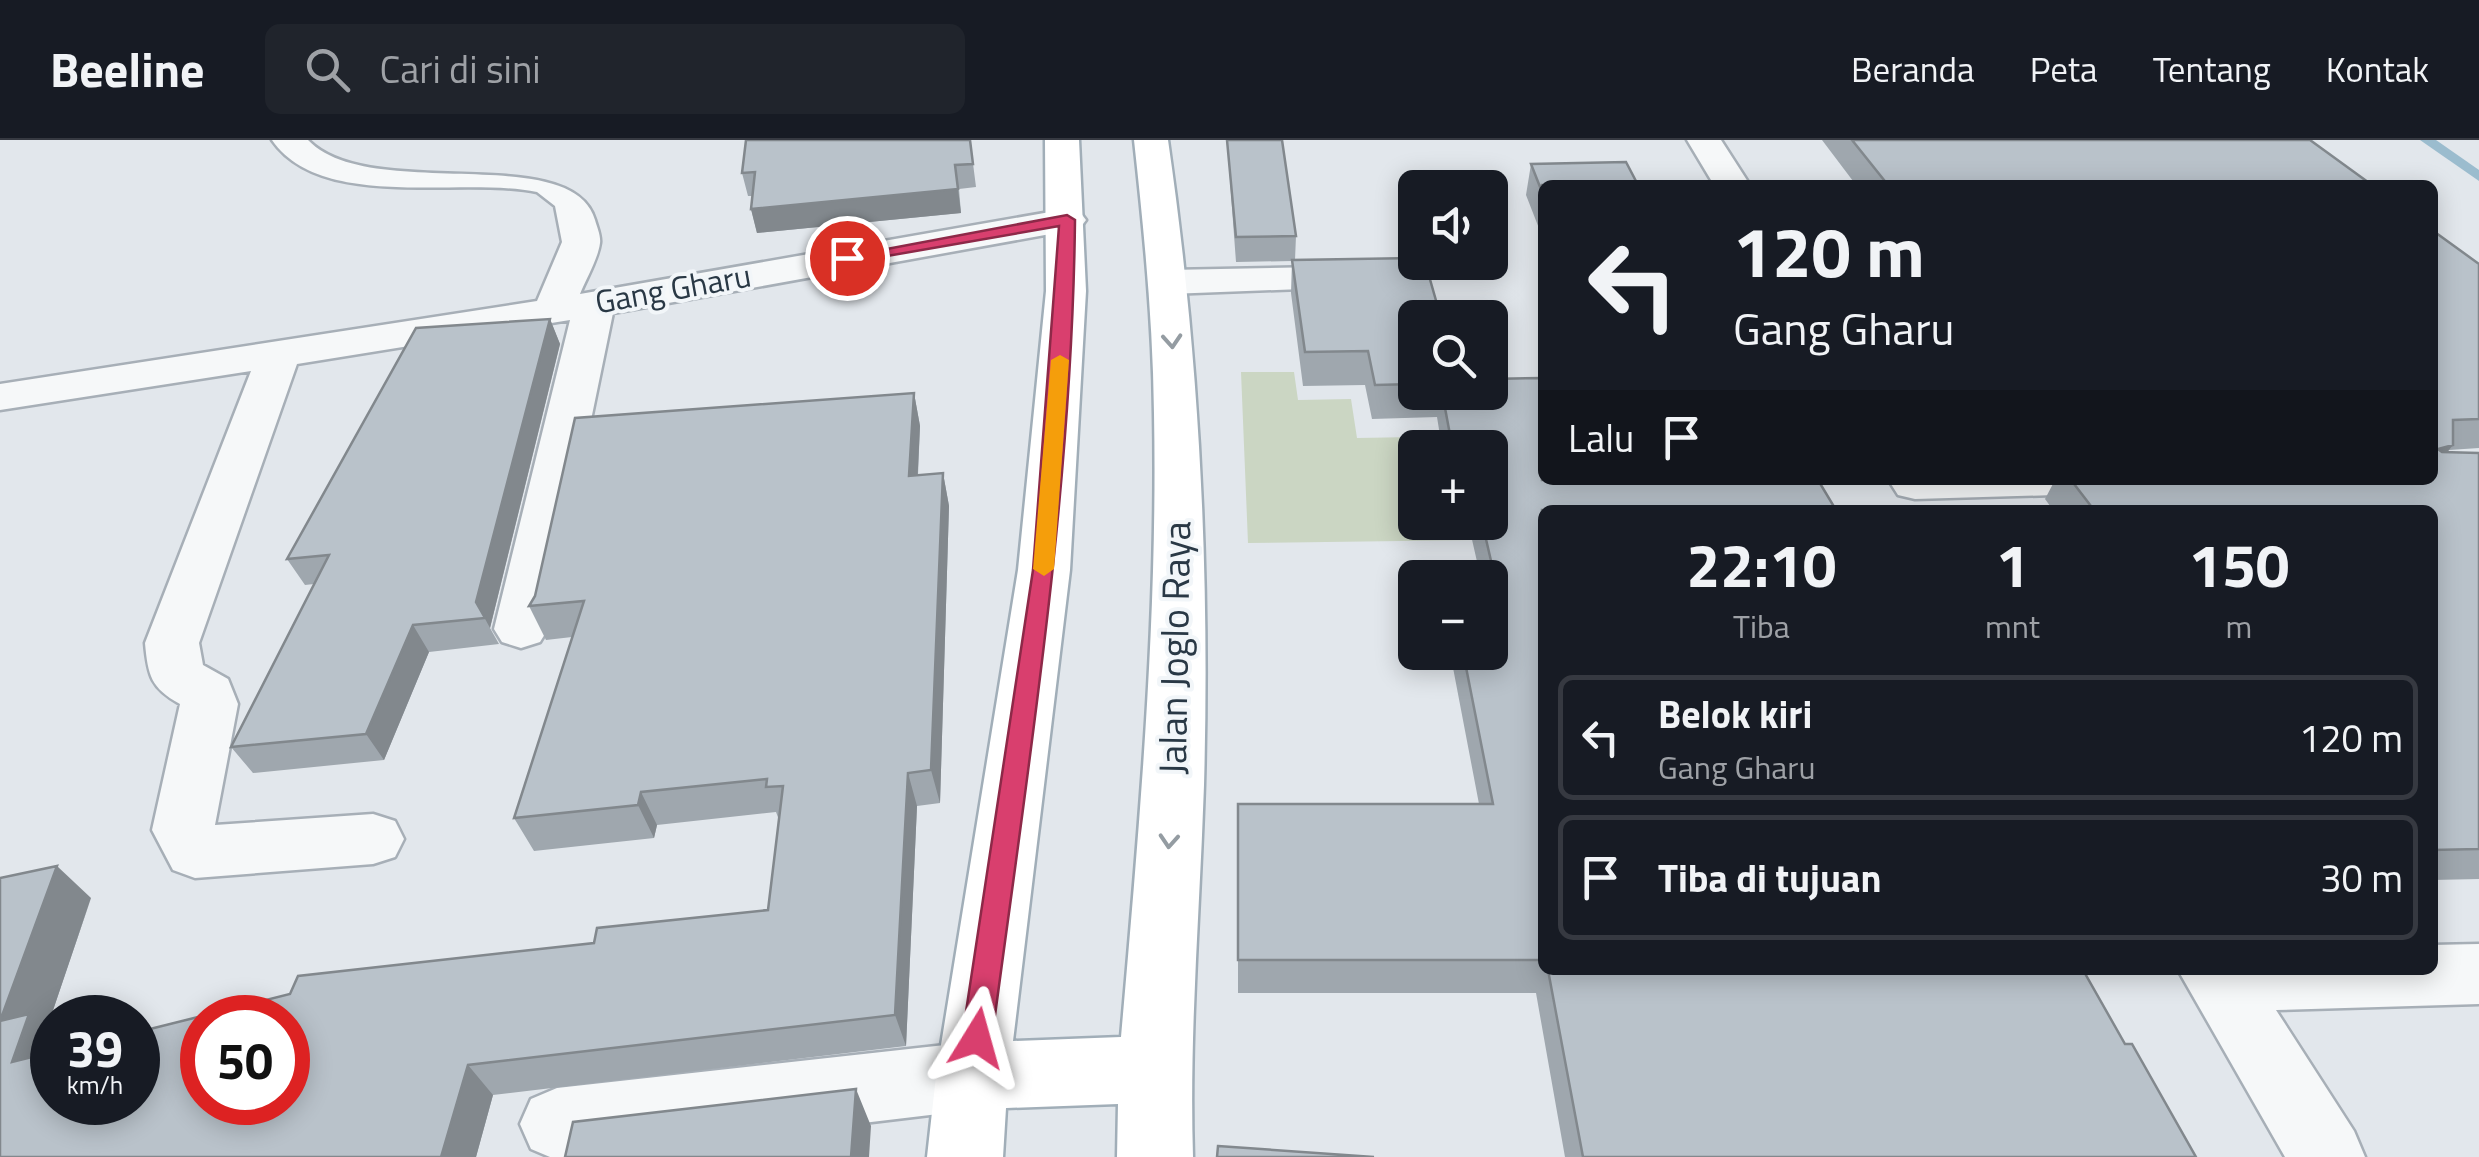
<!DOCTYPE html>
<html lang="id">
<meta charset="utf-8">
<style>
:root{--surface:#171b24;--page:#20242c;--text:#f1f3f6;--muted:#9ea1a6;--line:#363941}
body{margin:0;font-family:"Titillium Web",sans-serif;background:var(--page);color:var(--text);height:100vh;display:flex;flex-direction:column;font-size:38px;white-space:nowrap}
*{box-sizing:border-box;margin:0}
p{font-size:32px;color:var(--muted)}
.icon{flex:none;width:55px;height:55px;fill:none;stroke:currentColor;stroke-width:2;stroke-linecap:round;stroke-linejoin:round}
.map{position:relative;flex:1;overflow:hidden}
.details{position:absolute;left:1538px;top:365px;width:900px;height:470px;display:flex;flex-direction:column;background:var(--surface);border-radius:15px;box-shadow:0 5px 25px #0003}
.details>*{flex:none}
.banner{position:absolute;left:1538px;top:40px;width:900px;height:305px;border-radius:15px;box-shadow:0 5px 25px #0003;background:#171b24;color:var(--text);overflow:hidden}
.buttons{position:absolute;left:1398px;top:30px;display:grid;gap:20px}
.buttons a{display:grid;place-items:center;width:110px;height:110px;border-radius:15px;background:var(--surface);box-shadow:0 5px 25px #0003;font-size:50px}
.speed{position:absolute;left:30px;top:855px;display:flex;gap:20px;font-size:50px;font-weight:700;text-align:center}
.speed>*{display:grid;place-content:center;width:130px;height:130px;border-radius:50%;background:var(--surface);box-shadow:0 5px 25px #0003;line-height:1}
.speed small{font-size:25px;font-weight:400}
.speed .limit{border:15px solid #d22;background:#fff;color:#111}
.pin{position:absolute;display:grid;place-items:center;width:85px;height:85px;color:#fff;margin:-42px;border:5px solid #fff;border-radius:50%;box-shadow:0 2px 10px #0007}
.me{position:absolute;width:110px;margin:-55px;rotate:8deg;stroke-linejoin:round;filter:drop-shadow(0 0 8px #0008)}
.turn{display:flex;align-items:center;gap:35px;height:210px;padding:0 30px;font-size:45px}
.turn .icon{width:130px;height:130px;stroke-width:2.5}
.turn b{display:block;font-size:70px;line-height:85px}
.then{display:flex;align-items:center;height:95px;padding:0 30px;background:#0003;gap:20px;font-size:38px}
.eta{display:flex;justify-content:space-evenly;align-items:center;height:170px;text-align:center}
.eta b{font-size:60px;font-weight:700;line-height:70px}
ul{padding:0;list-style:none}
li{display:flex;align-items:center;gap:30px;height:125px;margin:0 20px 15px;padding:0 10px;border:5px solid var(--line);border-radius:15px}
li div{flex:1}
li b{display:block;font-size:38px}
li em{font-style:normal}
header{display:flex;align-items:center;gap:60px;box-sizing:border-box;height:140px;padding:0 50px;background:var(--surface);border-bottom:2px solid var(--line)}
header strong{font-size:48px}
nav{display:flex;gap:55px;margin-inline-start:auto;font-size:35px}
.search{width:700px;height:90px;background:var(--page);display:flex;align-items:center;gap:25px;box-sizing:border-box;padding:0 35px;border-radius:15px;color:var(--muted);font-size:38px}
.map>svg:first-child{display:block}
.green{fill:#cbd6c3}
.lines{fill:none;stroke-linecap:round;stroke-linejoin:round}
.stream{fill:#9bbcce;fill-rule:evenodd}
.minor-casing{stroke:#a7afb7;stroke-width:5}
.major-casing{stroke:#a1aeb8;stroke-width:5}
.minor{fill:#f6f8f9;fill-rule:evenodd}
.major{fill:#fff;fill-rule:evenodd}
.wall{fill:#9fa7ae}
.shaded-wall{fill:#82888d}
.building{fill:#b9c2ca;stroke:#82888d;stroke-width:2.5;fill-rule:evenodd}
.oneway{stroke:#949ca2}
.route{fill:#d93f6e;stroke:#8d2948;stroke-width:2.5}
.slow{fill:#f59e0b}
.labels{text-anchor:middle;stroke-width:8;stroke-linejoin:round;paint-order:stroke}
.far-street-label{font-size:32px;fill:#293845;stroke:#f2f6f9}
.street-label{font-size:38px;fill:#293845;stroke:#f2f6f9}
</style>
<header>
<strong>Beeline</strong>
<div class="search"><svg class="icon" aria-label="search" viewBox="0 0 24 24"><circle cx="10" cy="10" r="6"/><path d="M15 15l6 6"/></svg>Cari di sini</div>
<nav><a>Beranda</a><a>Peta</a><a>Tentang</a><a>Kontak</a></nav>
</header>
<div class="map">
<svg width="2479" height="1017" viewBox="0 0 2479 1017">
<rect width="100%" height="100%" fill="#e2e7ec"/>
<path class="green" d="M1241 232H1294L1298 260 1351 259 1357 298 1415 297V382L1473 383 1477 400 1248 403Z"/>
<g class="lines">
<path class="stream" d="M2420 0H2436L2479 30V41Z"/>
<g class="minor-casing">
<path id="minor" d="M272 0H308C369 64 572 0 595 80 597 87 601 96 600 103 598 119 586 139 580 154L1067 69 1080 72 1086 80 1080 88 1067 91 613 173 548 489 540 502 521 508 502 502 494 489 570 180 297 224 199 503 203 525 228 539 238 564 215 685 373 674 395 681 404 699 395 717 373 724 195 738 173 730 152 690 180 564C151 548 148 536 145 503L251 231 0 270V244L537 161 562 102 555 66 537 52C461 36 322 72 272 0Z
M1687 0H1721L1750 45H1714Z
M1366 126 1380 130 1386 138 1380 146 1169 154 1155 150 1149 142 1155 134 1169 130Z
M1894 340H2078L2071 351 2054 355 1915 359 1898 355 1891 344Z
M2479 804V864L2276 870 2354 991 2365 1017H2285L2178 830H2432V805Z
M972 902 998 912 1008 936 998 960 972 970 579 1017H550L531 1009 520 984 531 959 557 948Z"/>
</g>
<g class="major-casing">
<path id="major" d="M1045 0H1079L1086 151 1070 430 1013 901 1121 897C1139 690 1158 481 1154 273 1153 182 1144 91 1134 0H1168C1199 213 1210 429 1204 645 1200 769 1189 892 1193 1017H1117L1118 964 1006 968 1003 1017H927L936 936 1018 430 1046 151Z"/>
</g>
<use href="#minor" class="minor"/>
<use href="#major" class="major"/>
</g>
<path class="wall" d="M970 0 976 47 959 49 961 73 757 93 751 69 752 56H748L742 33Z
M1227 0 1296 96 1295 120 1415 178V252H1490L1542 370V830H2083L2125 904 2196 1017H1565L1536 853H1238V664H1479L1450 512H1490V438H1444L1446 426H1478L1468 382H1490V308H1442L1437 277 1372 279 1365 245 1303 246 1291 153 1292 121 1236 122Z
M1822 0H2310L2372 45H1856Z
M1531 24 1542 45V96L1526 55Z
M2479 124V308L2449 310 2447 312 2479 313V739L2432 740V370H2053L2045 359 2055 340H2432Z
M550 179 560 204 490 488 499 504 429 512 384 620 253 633 231 607 314 444 305 445 287 419Z
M914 253 920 286 918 335 943 333 949 366 940 663 917 666 906 906 493 955 476 1017H0L91 758 47 888 52 962 594 803 768 770 779 680 776 672 657 685 654 698 534 711 514 678 572 497 546 500 529 466Z"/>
<path class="shaded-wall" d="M955 25 961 73 757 93 751 69Z
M550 179 560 204 490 488 476 462Z
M914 253 920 286 916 369 909 336Z
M2453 305 2432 331 2438 309Z
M943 333 949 366 940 663 931 630Z
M413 485 429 512 384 620 366 594Z
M908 633 917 666 906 906 895 875Z
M641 652 657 685 654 698 638 665Z
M57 726 91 758 47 888 52 893V950L12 922 0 881Z
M468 925 493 955 476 1017H441Z
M856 949 871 986 869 1017H851Z"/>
<path class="building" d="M746 0H970L973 24 955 25 958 49 751 69 755 32 742 33Z
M1227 0H1282L1296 96 1236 97Z
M1852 0H2310L2372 45H1888Z
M1626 22 1638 45H1542V52L1531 24Z
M2432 90 2479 124V279L2453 280V305L2438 309 2442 312 2479 313V709L2432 710V370H2094L2071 340H2432Z
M1415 118V122H1425L1441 178H1415V244L1375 245 1368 211 1305 212 1292 120Z
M550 179 476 462 485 478 413 485 366 594 231 607 329 415 287 419 416 188Z
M1542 238V340H1818L1836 370H1542V820H1238V664H1493L1463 512H1490V438H1448L1446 426 1492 425 1482 382H1490V308H1464L1462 300H1451L1442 252H1490V239Z
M914 253 909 336 943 333 931 630 908 633 895 875 468 925 441 1017H0V738L57 726 0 881 29 874 12 922 52 912V962H138V892L290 854 298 836 594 803 597 788 768 770 783 646 766 647 767 639 641 652 638 665 514 678 584 461 529 466 535 456 575 278ZM202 878H288V962H202Z
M1548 830H2083L2125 904H2132L2196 1017H1583Z
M856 949 851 1017H565L573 982Z
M1218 1006 1374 1017H1217Z"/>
<defs><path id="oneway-chevron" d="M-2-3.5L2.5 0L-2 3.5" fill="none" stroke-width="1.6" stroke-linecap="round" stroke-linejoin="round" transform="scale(2.5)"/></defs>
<g class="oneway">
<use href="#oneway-chevron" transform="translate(1172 201) rotate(86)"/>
<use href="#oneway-chevron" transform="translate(1169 701) rotate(94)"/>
</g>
<path class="route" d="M1067 75 1075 80C1072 354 1028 626 992 898L987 907 977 911 967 907 962 898 1033 430 1059 86 847 123 839 118Z"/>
<path class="slow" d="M1060 215 1069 220 1054 429 1044 436 1033 429 1051 220Z"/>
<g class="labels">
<g class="far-street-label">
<text transform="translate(673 149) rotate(-10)" y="11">Gang Gharu</text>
</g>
<g class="street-label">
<text transform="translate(1175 508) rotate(-89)" y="13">Jalan Joglo Raya</text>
</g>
</g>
</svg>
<div class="buttons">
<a><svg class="icon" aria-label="sound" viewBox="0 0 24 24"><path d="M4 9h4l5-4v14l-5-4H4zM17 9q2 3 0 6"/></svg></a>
<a><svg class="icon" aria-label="search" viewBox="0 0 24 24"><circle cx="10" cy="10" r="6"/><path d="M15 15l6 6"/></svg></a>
<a>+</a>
<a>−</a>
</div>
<div class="speed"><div>39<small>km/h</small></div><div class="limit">50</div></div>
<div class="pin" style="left:847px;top:118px;background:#d93025"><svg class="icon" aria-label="arrive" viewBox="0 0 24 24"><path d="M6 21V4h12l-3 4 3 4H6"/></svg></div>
<svg class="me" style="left:977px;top:898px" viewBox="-20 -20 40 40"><path d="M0-17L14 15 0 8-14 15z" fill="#d93f6e" stroke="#fff" stroke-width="4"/></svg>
<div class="banner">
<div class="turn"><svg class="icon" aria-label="left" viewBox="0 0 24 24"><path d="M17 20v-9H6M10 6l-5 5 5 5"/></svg><div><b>120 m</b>Gang Gharu</div></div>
<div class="then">Lalu<svg class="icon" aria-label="arrive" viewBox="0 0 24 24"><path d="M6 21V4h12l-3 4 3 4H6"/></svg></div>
</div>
<section class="details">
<div class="eta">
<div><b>22:10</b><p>Tiba</p></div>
<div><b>1</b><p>mnt</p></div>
<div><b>150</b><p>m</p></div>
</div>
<ul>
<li><svg class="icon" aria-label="left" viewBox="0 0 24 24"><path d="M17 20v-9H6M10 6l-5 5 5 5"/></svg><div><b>Belok kiri</b><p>Gang Gharu</p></div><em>120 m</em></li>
<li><svg class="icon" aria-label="arrive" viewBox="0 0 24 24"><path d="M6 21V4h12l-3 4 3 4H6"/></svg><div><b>Tiba di tujuan</b></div><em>30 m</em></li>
</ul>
</section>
</div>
